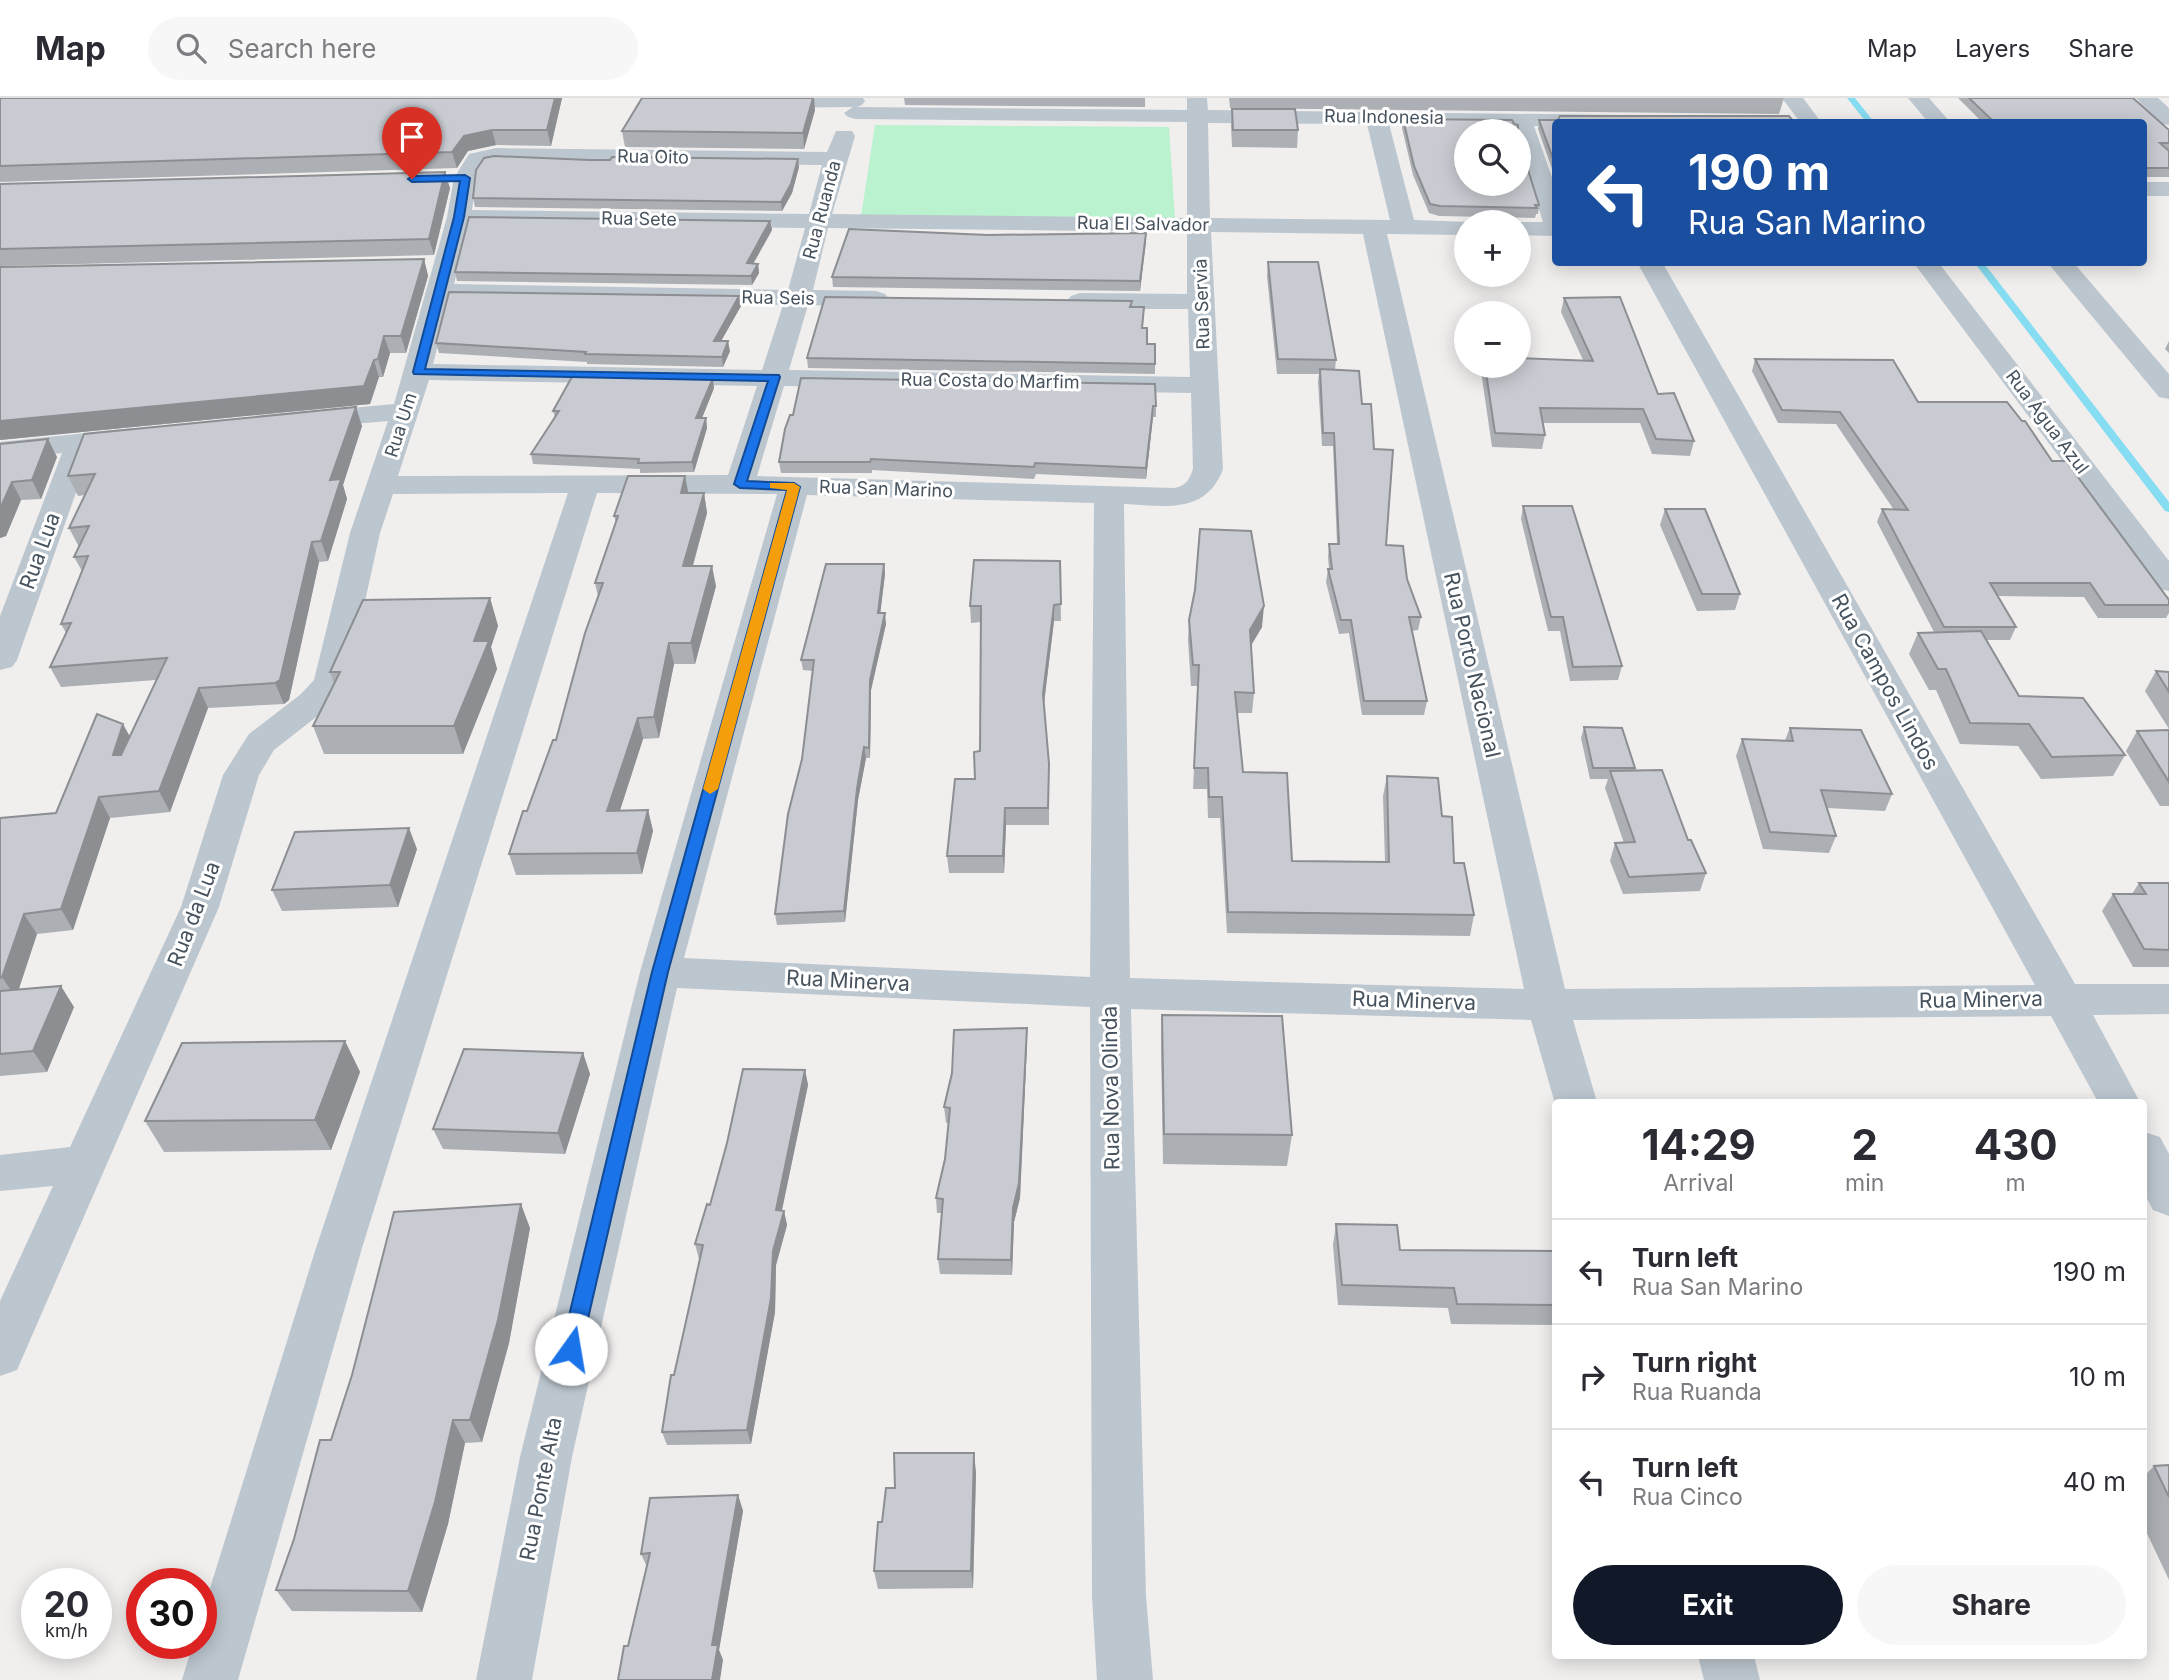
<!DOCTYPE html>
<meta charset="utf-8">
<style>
:root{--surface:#fff;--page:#f7f7f7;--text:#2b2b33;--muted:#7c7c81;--line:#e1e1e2;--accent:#111827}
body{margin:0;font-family:Inter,sans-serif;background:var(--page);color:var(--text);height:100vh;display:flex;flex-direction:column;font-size:26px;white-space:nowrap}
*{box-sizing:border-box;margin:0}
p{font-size:23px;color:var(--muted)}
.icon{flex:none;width:38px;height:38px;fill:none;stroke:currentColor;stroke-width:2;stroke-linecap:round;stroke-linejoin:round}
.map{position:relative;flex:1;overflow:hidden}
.panel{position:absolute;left:1552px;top:1001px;width:595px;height:560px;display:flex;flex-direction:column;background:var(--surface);border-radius:7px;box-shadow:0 4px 18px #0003}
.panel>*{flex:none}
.guide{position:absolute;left:1552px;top:21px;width:595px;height:147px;border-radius:7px;box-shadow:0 4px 18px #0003;background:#1a4fa0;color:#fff;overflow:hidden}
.controls{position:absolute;left:1454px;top:21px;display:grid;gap:14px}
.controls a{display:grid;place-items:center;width:77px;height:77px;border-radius:50%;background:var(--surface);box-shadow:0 4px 18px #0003;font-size:35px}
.speed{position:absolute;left:21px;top:1470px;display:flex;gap:14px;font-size:35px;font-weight:700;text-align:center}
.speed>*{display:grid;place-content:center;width:91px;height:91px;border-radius:50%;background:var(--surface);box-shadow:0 4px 18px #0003;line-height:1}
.speed small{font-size:18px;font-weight:400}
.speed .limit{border:10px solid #d22;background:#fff;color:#111}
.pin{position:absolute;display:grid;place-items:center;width:60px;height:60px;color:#fff;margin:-72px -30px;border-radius:50% 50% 50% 0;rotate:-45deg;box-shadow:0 0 7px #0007}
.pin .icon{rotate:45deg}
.me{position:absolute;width:77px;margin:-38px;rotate:13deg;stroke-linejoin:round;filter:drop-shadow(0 0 5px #0008)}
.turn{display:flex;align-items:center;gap:24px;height:147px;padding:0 21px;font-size:32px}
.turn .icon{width:91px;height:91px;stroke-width:2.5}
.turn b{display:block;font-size:49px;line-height:60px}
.eta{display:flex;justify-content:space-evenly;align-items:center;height:119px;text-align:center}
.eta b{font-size:42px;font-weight:700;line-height:49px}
.primary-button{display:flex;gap:14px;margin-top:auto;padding:14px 21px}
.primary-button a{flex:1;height:80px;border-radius:42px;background:var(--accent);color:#fff;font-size:28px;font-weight:700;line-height:80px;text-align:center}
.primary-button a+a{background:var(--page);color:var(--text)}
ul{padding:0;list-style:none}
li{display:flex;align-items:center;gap:21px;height:105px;padding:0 21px;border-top:2px solid var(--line)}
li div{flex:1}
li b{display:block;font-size:26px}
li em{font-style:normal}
header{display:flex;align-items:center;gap:42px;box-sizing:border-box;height:98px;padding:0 35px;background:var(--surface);border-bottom:2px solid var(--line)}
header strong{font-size:33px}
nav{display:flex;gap:38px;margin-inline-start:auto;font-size:24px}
.search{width:490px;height:63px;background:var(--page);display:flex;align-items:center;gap:18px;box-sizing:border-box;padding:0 24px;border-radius:38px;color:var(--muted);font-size:26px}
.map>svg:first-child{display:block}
.green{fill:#baf1ce}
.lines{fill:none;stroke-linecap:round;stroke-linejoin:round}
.stream{fill:#86dcf0;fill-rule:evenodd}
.minor{fill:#bcc6ce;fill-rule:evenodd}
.wall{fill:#acafb4}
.shaded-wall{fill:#8c8e92}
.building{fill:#c8cbd1;stroke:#8c8e92;stroke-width:2}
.route{fill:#1a73e8;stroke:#114b97;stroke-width:2}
.slow{fill:#f59e0b}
.labels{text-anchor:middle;stroke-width:6;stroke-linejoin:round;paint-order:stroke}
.far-street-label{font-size:18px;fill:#46525d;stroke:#fff}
.street-label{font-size:21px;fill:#46525d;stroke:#fff}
</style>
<header>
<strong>Map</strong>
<div class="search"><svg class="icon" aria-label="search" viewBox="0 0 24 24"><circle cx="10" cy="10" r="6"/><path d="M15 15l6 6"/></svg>Search here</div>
<nav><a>Map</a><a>Layers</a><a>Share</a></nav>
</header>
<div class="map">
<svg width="2169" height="1582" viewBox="0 0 2169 1582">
<rect width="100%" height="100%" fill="#f1eeee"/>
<path class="green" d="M875 27 1169 29 1175 121 861 118Z"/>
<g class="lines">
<path class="stream" d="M1847 0H1855L1874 24H1866Z
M1974 164H1983L2169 404V414L2165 413Z"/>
<path class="minor" d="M755 0H863L865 3 862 7 857 9 1187 12V0H1207L1208 12 1616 17 1619 22 1617 24H1556V28H1534L1556 91V138L1519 137V124H1514H1543L1519 48V33H1514L1512 27 1389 26 1414 122 1471 124H1466V137L1387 136 1565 891 2035 887 1637 164H1662L2075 886H2169V916L2093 917 2140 1004H2098L2051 918 1573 922 1597 1004H1556V1009L1531 922 1131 911 1146 1498 1153 1582H1097L1092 1498 1090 909 677 890 572 1359 532 1582H476L520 1359 640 874 777 396 597 395 362 1150 238 1582H182L193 1545H201V1519L316 1150 568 395 393 396 380 435 347 585 325 612 274 652 259 677 219 809 17 1272 0 1278V1203L53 1088 0 1093V1057L70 1049 181 809 223 677 249 636 301 596 314 582 350 435 388 323 309 330 299 328 295 322 299 316 309 314 394 306 447 119 454 80 469 56 496 50 827 54 836 33H852L855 38 832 116 1187 120V24L855 21 848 19 844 15 853 9 763 10 756 8 753 4ZM1208 25 1367 26 1390 122 1210 120ZM496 64 822 67 809 116 472 112 476 80 485 66ZM469 126 805 130 788 192 454 186ZM828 130 1187 134V196L1080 195 1071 198 1067 203 1071 208 1080 211H1188L1190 279 789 272 808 207 876 209 885 206 889 201 885 196 876 193 813 192ZM1211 134 1363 136 1524 891 1130 880 1124 406C1164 408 1206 417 1223 371ZM450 201 783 207 762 272 433 266ZM429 282 757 288 728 377 398 378ZM784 288 1191 295 1193 371C1189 382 1187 387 1175 390L757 378ZM807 397 1094 405 1090 879 684 860Z
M1782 0H1803L1821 24H1800Z
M1908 0H1929L1950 24H1928Z
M2136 0H2158L2169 10V27L2161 26Z
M2144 84H2169V98H2144Z
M1913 164H1938L2169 463V493L2158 491Z
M2047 164H2073L2169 276V301L2159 299Z
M134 330 144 333 148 339 144 345 91 352 17 562 12 569 0 572V518L62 355 0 362V344Z
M2144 1034 2160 1039 2169 1056V1118L2153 1112 2144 1095Z
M1698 1558H1754L1760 1582H1704Z"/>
</g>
<path class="wall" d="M0 0H562L551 48 496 47 468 53 457 70 0 84Z
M904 0H1145V9L905 7Z
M1229 0H1784L1779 16 1230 10Z
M1958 0H2133L2169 32V79H2144V24H1982Z
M1232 11 1298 32 1297 50 1232 49 1231 28Z
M815 12 804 51 625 49 622 33Z
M1403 21 1466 33 1539 107 1538 116H1536L1535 120 1439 118 1429 115 1413 77 1402 30Z
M1539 22 1556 24V82L1538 31Z
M799 69 792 95 782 113 475 109 473 100Z
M0 86 450 90 434 157 0 168Z
M770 123 772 132 753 166H758L759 175 752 187 457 183 455 174Z
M1146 135 1140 193 833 189 832 179 988 137Z
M424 161 428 178 406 255H390L383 279H379L370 306 0 342Z
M1268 164 1336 262 1335 272 1362 306 1374 351 1386 447 1407 481 1421 519 1418 532 1412 533 1427 603 1424 617H1362L1349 535 1339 536 1326 484 1328 471H1329L1328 459 1329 446H1337L1333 348H1322L1318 284 1319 276H1277L1267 178Z
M739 198 741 208 721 243 730 253 723 269 587 266V264L439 255 436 245Z
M1564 200 1658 296 1694 343 1690 358 1652 356 1640 325H1543L1545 337 1542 351 1492 349 1481 273 1482 268H1519L1583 262 1561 214Z
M1132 203V209H1144L1142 230 1147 246 1155 266V276L808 270 807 260Z
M2169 243V255L2165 251Z
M1755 261 1918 304 2052 363 2169 502V515L2166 520H2098L2084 499 1998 498 2016 529 2010 542H1987L2019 598 2125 657 2113 678 2041 681 2018 648 1960 646 1936 592H1929L1909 556 1918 535 1934 534 1877 424 1882 411 1894 412 1836 326 1778 325 1752 273Z
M714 290 702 320H706L707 330 694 374 640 375V371L533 366 531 356 555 320 553 313Z
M1156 308V319H1153L1146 381 1036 376 1034 381 872 372V375H781L779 364Z
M362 328 343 387 347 401 328 463 319 464 289 602 284 606 208 610 170 714 110 720 73 832 37 836 18 891 74 909 47 974 0 978V720L56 715 130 638 156 582 61 589 50 569 66 535 61 526 82 473 74 459 79 449 69 430 85 397 78 398 68 378Z
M0 346 57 359 41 401 21 402 6 438 0 440Z
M688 395H704L707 415 693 468 716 488 695 566H674L659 640 643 641 620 712H648L653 733 642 776 516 777 509 756 556 642 598 498 595 485 616 424 614 418Z
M1523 408 1622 568 1618 582 1570 583 1560 533H1548L1521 421Z
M1665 411 1740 496 1735 512 1697 513 1660 427Z
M1060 463 1061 523H1054L1044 607 1049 666V727H1006L1004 775H949L947 758 975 681 980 653 981 524 971 525 970 508Z
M884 466 885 476 880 515 886 526 871 592 870 660H866L858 702 845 824 777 827 775 816 802 661 813 573 803 572 801 562Z
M490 500 498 528 491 549 497 571 463 656H324L313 628 334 586 330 574Z
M1189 522 1262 529 1251 548 1254 595 1252 615H1237L1243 674 1292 763 1385 764 1383 698 1387 678 1442 718 1454 765 1474 817 1470 838 1227 835 1220 720H1208L1207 691H1193L1198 588H1191L1188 542Z
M2156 573 2169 574V631L2145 593Z
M1584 629 1635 670V673L1688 742 1706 775 1700 793 1623 796 1610 763 1615 745H1624L1605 690 1608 681H1590L1581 640Z
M1790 630 1892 696 1885 713 1827 710 1836 738 1829 755 1763 751 1736 658 1742 641 1785 642Z
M2169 632V708H2160L2126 653 2137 633Z
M417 751 398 809 282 813 272 792Z
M2139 785H2169V869H2133L2102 813 2113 796H2132Z
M1162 917 1292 1037 1287 1068 1163 1066 1161 948Z
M345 943 360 974 331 1052 164 1054 145 1023Z
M1027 945 1020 1100 1014 1124 1012 1177 940 1176 938 1161 942 1115H937L936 1100 945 1061 949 1025H946L944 1009Z
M583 955 590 976 565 1056 443 1051 433 1031Z
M805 972 808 987 782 1112 784 1113 787 1127 776 1167 775 1214 751 1346 667 1347 662 1334 700 1161H699L695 1146 710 1107Z
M1336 1126 1400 1152 1556 1153V1227L1451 1226 1448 1210 1338 1207 1333 1147Z
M530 1130 509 1245 482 1344 465 1345 448 1426 422 1514 292 1513 276 1492 331 1342Z
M2169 1367V1482L2144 1429V1378L2154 1368Z
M976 1374 973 1490 878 1491 874 1473 882 1424 895 1390Z
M738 1397 743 1413 719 1552 723 1562 628 1548 647 1469 641 1456Z"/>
<path class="shaded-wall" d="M555 0H562L551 48 547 32Z
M813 0H814L815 12 804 51 803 35Z
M492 32 496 47 468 53 457 70 452 54 464 38Z
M798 61 799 69 792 95 782 113 781 104Z
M445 74 450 90 434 157 429 141Z
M770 123 772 132 748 175 747 165Z
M1146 135V144L1140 193V183Z
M424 161 428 178 406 255 401 238Z
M758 166 759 175 752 187 751 178Z
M739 198 741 208 716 252 714 243Z
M384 238 390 255 383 279 378 261Z
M728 243 730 253 723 269 722 259Z
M374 262 379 279 370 306 0 342V323Z
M713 280 714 290 698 330 696 320Z
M1153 308V319L1146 381V370Z
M356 309 362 328 343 387 347 401 328 463 321 443 330 382Z
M706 320 707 330 694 374 692 364Z
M48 341 57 359 41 401 32 382Z
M685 378 689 398 681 395Z
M12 384 21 402 6 438 0 440V411Z
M704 395 707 415 687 488 683 468Z
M312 444 319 464 289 602 284 606 275 585Z
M884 466 885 476 879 526 878 515Z
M712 468 716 488 695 566 691 545Z
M490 500 498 528 491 549 497 571 463 656 454 628 474 543Z
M1054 507V523L1043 612V596Z
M1264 508 1262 529 1248 552 1250 532Z
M885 515 886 526 871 592 870 660 869 650 870 582Z
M669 545 674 566 659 640 654 619Z
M199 590 208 610 170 714 159 693Z
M638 620 643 641 613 734 607 713Z
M123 626 134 646 123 678 113 657Z
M864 649 866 660 858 702 845 824 844 813 857 691Z
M99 699 110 720 73 832 61 811Z
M1005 710 1006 727 1004 775 1003 758Z
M648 712 653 733 642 776 637 755Z
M409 730 417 751 398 809 390 787Z
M24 816 37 836 16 900 2 879Z
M61 888 74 909 47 974 33 953Z
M1027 930V945L1020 1100 1014 1124 1012 1177 1011 1162 1013 1110Z
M345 943 360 974 331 1052 315 1022Z
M583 955 590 976 565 1056 558 1035Z
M805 972 808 987 779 1126 776 1112Z
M521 1106 530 1130 509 1245 482 1344 470 1322Z
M784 1113 787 1127 776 1167 775 1214 751 1346 747 1332 773 1153Z
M453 1322 465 1345 448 1426 422 1514 408 1493Z
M974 1355 976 1374 973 1490 971 1473Z
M738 1397 743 1413 719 1552 723 1562 720 1582H712V1547Z"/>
<path class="building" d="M0 0H555L547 32H492L464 38 452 54 0 68Z
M642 0H813L803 35 622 33Z
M1969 0H2133L2169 32V45H2160L2169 53V70H2144V24H1994Z
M1232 11H1295L1298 32H1233Z
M1560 18H1789L1794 24H1556V69L1539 22H1558Z
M1403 21 1512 22 1514 26 1518 27V33H1466V86H1519V43L1539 107H1535L1537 110 1440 108 1430 106 1414 68Z
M494 58 589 62H610L612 59 798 61 791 86 781 104 473 100 476 72 484 60Z
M445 74 429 141 0 151V86Z
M469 119 770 123 747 165 758 166 751 178 455 174Z
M849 131 988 137 1146 135 1140 183 832 179Z
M424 161 401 238H384L378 261 374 262 364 288 0 323V169Z
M1268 164H1318L1336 262 1278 261Z
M449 194 739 198 714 243H728L722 259 585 256 586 254 436 245Z
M825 199 1132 203 1130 209H1144L1142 230H1147V246H1155V266L807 260Z
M1620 199 1658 296 1674 295 1694 343 1656 341 1643 311 1540 310 1545 337 1495 335 1485 268H1519V260L1593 263 1564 200Z
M1755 261 1893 262 1918 304H2007L2022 323H2025L2052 363H2066L2169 502V507H2105L2090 485H1990L2016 529H1944L1882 411 1908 412 1840 314 1782 312Z
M1320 271 1359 273 1362 306H1371L1374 351 1393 352 1386 447 1403 448 1407 481 1421 519H1409L1427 603H1364L1351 522H1341L1328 471H1332L1329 446H1339L1334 335H1323Z
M573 277 713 280 696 320H706L692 364 638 365 639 361 531 356 559 313H553Z
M801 280 1155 286 1156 308H1153L1146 370 1035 365 1034 369 871 361 870 364H779L785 331 790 317H793Z
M356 309 330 382 341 381 321 443 312 444 280 582 275 585 199 590 159 693 99 699 61 811 24 816 2 879 0 880V720L56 715 97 616 123 626 113 657H121L167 560 50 569 71 525 61 526 88 458 74 459 89 428 69 430 95 376 68 378 84 336Z
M48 341 32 382 12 384 0 411V346Z
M628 378H685L681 395H704L683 468H712L691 545H669L654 619 638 620 607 713 648 712 637 755 509 756 523 713H527L553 642H556L585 535 603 485H595L618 418H614Z
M1523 408H1572L1622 568 1573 569 1563 519H1551Z
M1665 411H1705L1740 496H1702Z
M1200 431 1251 433 1264 508 1250 532 1254 595 1235 594 1243 674 1287 675 1292 763 1389 764 1387 678 1438 680 1442 718 1452 719 1454 765H1464L1474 817 1228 814 1222 699H1209L1208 670H1194L1199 567H1193L1189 522 1195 492Z
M974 462 1060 463 1061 506 1054 507 1043 596 1049 666 1048 710H1005L1003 758H947L955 681H975L974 654 980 653 981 508H970Z
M826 466H884L878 515H885L870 582 869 650 864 649 857 691 844 813 775 816 788 716 802 661 814 562H801Z
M490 500 474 543H489L454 628H313L340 574H330L363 502Z
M1981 533 2019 598 2083 600 2125 657 2052 659 2029 626 1970 625 1946 571H1938L1918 535Z
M2156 573 2169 574V594Z
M1584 629 1622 630 1635 670H1593Z
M1790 630 1861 632 1892 696 1821 692 1836 738 1770 734 1742 641 1793 643Z
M2169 632V684L2137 633Z
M1662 672 1688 742H1691L1706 775 1629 779 1615 745 1635 744 1610 673Z
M409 730 390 787 272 792 295 734Z
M2139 785H2169V852L2144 851 2113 796H2146Z
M61 888 33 953 0 956V893Z
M1162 917 1282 918 1292 1037 1164 1036Z
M1027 930 1019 1085 1013 1110 1011 1162 938 1161 943 1101 936 1100 945 1061 950 1010 944 1009 952 975 954 932Z
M345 943 315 1022 145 1023 182 945Z
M464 951 583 955 558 1035 433 1031Z
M743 971 805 972 776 1112 784 1113 773 1153 771 1200 747 1332 662 1334 671 1277H674L703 1147 695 1146 707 1106 710 1107 727 1045Z
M521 1106 498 1222 470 1322H453L435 1404 408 1493 276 1492 294 1441 320 1342H331L352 1277 394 1114Z
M1336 1126 1397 1127 1400 1152 1556 1153V1207L1457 1206 1454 1190 1342 1187Z
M894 1355H974L971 1473H874L878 1424H882L886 1390H895Z
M2169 1367V1399L2154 1368Z
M738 1397 712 1547H718L712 1582H618L624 1548H628L650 1455 641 1456 650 1400Z"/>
<path class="route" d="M465 77 470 80 464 119 425 271 779 277 780 279 747 383 794 385 800 389 668 874 581 1251 578 1258 571 1260 564 1258 561 1251 652 874 787 392 740 390 734 386 768 283 414 276 413 274 454 119 460 83 412 84 408 81 412 78Z"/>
<path class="slow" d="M770 385H794L800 389 718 691 710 696 703 691 787 392 770 390Z"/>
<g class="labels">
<g class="far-street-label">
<text transform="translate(1384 19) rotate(1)" y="6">Rua Indonesia</text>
<text transform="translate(653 59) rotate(1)" y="6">Rua Oito</text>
<text transform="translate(822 112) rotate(-75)" y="6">Rua Ruanda</text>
<text transform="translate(639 121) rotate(1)" y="6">Rua Sete</text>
<text transform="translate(1143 126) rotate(1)" y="6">Rua El Salvador</text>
<text transform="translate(778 200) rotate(1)" y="6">Rua Seis</text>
<text transform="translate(1202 206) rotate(-92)" y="6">Rua Servia</text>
<text transform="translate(990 283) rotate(1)" y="6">Rua Costa do Marfim</text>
<text transform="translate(2047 324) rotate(53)" y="6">Rua Água Azul</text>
<text transform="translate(401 327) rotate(-72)" y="6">Rua Um</text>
<text transform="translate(886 391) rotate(2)" y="6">Rua San Marino</text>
</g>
<g class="street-label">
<text transform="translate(40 453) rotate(-70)" y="7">Rua Lua</text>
<text transform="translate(1472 567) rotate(77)" y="7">Rua Porto Nacional</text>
<text transform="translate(1885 584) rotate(61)" y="7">Rua Campos Lindos</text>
<text transform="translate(194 816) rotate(-69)" y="7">Rua da Lua</text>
<text transform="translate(848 883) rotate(3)" y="7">Rua Minerva</text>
<text transform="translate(1981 902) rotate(-1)" y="7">Rua Minerva</text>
<text transform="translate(1414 903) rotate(2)" y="7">Rua Minerva</text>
<text transform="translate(1111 990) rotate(-91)" y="7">Rua Nova Olinda</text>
<text transform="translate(541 1391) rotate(-79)" y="7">Rua Ponte Alta</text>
</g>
</g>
</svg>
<div class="controls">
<a><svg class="icon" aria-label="search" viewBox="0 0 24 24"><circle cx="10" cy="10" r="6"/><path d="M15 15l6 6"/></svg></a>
<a>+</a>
<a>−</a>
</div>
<div class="speed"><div>20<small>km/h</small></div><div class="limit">30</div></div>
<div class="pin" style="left:412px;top:81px;background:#d93025"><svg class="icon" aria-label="arrive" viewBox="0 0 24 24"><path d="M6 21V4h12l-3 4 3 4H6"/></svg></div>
<svg class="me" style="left:571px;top:1251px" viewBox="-20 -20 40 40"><circle r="19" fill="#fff"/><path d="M0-13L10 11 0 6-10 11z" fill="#1a73e8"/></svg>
<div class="guide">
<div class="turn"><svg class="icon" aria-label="left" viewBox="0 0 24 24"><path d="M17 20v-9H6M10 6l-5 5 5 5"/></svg><div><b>190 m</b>Rua San Marino</div></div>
</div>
<section class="panel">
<div class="eta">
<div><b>14:29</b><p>Arrival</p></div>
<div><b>2</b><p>min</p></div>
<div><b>430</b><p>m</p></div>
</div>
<ul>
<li><svg class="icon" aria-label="left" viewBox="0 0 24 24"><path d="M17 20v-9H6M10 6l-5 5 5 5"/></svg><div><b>Turn left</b><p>Rua San Marino</p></div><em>190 m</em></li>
<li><svg class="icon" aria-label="right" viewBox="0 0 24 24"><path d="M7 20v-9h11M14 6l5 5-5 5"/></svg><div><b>Turn right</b><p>Rua Ruanda</p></div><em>10 m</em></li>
<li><svg class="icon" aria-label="left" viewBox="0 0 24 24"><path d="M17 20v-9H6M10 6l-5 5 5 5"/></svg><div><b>Turn left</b><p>Rua Cinco</p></div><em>40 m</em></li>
</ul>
<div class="primary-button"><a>Exit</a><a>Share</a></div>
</section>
</div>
